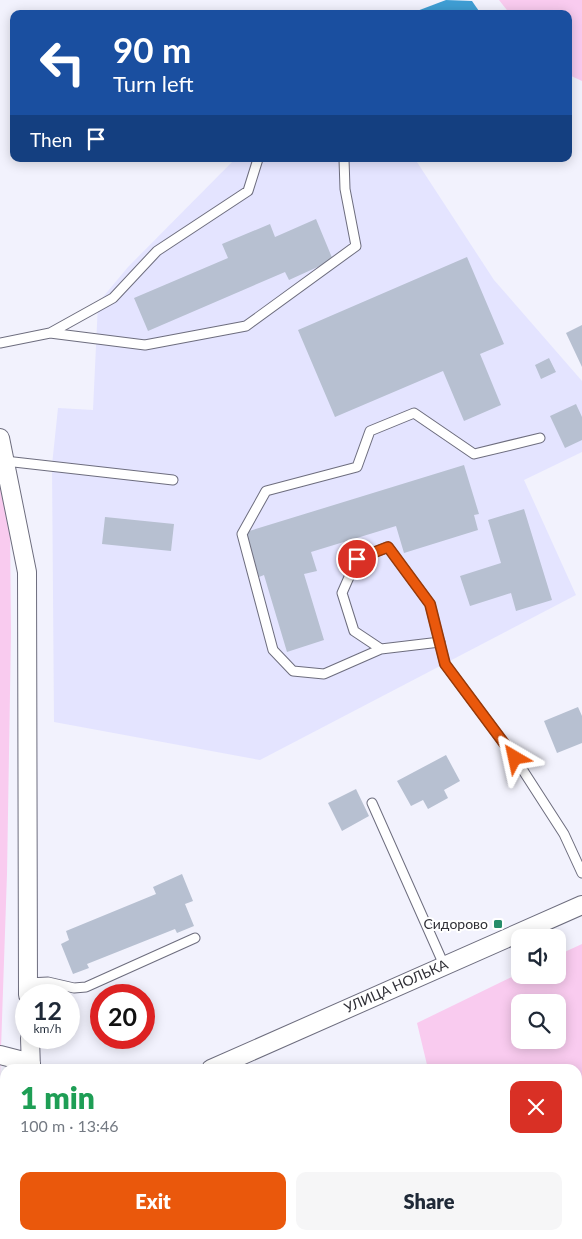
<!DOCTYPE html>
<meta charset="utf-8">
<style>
:root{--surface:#fff;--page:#f6f6f7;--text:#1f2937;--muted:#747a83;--accent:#ea580c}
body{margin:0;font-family:Lato,sans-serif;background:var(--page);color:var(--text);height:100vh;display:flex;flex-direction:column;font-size:19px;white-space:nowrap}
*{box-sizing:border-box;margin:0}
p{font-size:16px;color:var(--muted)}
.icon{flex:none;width:28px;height:28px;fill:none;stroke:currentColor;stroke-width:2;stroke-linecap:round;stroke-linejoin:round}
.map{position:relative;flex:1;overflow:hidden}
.side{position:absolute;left:0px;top:1064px;width:582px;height:176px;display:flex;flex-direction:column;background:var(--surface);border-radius:15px 15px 0 0;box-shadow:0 2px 12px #0003}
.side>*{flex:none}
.hud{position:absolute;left:10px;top:10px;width:562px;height:152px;border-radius:10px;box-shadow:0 2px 12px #0003;background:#1a4fa0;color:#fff;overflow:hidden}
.fabs{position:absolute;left:511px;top:929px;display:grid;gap:10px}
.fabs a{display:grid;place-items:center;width:55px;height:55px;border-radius:10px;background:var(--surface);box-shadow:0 2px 12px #0003;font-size:25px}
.speed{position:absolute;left:15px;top:984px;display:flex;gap:10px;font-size:25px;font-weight:700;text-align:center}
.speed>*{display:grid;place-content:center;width:65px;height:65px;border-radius:50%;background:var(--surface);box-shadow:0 2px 12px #0003;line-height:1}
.speed small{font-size:12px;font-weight:400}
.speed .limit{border:8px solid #d22;background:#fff;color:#111}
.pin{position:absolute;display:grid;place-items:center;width:42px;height:42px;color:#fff;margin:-21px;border:2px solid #fff;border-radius:50%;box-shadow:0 1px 5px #0007}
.me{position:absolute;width:55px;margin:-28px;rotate:324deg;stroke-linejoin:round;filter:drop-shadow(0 0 4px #0008)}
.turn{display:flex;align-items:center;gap:18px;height:105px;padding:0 20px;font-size:22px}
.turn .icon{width:65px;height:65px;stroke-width:2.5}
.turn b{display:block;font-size:35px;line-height:42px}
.then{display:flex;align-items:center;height:48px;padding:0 20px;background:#0003;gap:10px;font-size:19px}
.round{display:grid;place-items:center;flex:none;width:52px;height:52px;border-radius:10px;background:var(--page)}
.headline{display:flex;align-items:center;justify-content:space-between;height:85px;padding:0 20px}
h1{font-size:30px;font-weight:800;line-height:38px;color:#1e9e55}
.primary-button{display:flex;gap:10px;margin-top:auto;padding:10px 20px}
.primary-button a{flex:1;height:58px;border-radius:10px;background:var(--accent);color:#fff;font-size:20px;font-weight:800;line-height:58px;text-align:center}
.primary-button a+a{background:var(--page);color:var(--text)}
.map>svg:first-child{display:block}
.built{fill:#e4e4ff}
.green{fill:#f9cbef;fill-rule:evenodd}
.water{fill:#3f9ed4}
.building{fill:#b7c0d1}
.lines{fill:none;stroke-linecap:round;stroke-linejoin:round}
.service-casing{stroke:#6d6d7e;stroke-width:11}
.minor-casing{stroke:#6d6d7e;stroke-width:20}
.primary-casing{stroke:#6d6d7e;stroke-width:30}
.service{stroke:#fff;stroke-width:9}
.minor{stroke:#fff;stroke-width:18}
.primary{stroke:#fff;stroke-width:28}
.route-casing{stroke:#983908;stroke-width:12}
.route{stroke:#ea580c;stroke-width:9}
.poi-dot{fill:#268d6a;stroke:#fff;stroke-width:2}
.labels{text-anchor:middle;stroke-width:4;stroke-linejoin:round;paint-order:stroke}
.poi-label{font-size:14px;fill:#2f2f36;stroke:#fff;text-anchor:end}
.street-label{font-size:14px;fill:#2f2f36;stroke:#fff}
</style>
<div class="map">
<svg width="582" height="1239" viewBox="0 0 582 1239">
<rect width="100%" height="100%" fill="#f2f2fd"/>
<path class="built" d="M235 159H415L494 280 582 381V452L524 480 576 595 260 760 54 722 52 465 58 408 93 410 98 303 128 267Z"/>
<path class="green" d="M499 0H582V81L569 75V14H510Z
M0 485 10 529 11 633 7 874 0 1078Z
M582 944V1239H468V1235H578V1069H428L417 1023 520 973 558 975V955ZM520 1002H558V1040H520Z
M251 1235H347L353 1239H253Z"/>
<path class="water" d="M446 0 472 1 481 14H409Z"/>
<path class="building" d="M316 219 333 260 289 280 285 272 148 331 134 298 228 258 222 244 270 224 275 237Z
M467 257 504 344 480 354 501 405 464 421 443 371 335 417 298 330Z
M582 325V367L566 333Z
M549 358 556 372 541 379 535 365Z
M576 404 582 417V440L565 448 550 416Z
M464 465 479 514 474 515 478 530 404 553 396 526 311 552 317 571 304 574 324 640 287 652 264 575 259 577 246 532Z
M524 509 552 600 516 611 511 593 470 606 460 576 501 563 488 520Z
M105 517 174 524 171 551 102 544Z
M578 707 582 716V743L557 753 544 721Z
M446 755 460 781 444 790 448 798 428 809 423 800 411 806 397 781Z
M356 789 369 816 342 831 328 803Z
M182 874 193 901 185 904 194 926 177 933 175 929 87 964 89 968 73 974 61 944 69 940 66 931 156 894 153 887Z"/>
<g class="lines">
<g class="service-casing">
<path id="service" d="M50 333 145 345 246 326 356 246 345 189 344 159
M0 343 50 333 113 298 157 251 248 191 258 159
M5 461 173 480
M440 642 381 649 354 631 342 593 357 559 388 547 430 604 445 664 515 758 564 834 582 873
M381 649 324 674 293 671 273 650 242 534 266 491 357 467 370 431 414 413 474 454 540 438
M372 803 444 965
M28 983 48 982 74 988 86 987 195 938
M0 1112 5 1111"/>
</g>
<g class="minor-casing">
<path id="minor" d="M0 438 27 572 28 995
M30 1038 31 1069
M0 1055 31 1063
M211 1069 582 905
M0 1169 5 1166"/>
</g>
<g class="primary-casing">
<path id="primary" d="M0 1210 5 1211
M110 1235 124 1239"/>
</g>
<use href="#service" class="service"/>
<use href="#minor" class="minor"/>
<use href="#primary" class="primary"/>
</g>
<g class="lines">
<g class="route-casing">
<path id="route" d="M357 559 388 547 430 604 445 664 515 758"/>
</g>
<use href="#route" class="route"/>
</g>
<rect class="poi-dot" x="493" y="919" width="10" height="10" rx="2.5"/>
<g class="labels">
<g class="poi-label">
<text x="488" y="929">Сидорово</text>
</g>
<g class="street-label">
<text transform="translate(396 986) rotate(-24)" y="5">УЛИЦА НОЛЬКА</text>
</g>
</g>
</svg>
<div class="fabs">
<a><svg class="icon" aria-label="sound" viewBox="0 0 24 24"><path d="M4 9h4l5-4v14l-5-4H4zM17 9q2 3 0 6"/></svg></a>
<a><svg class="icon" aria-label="search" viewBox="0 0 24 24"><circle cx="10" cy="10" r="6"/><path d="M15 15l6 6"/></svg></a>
</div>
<div class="speed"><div>12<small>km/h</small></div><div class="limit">20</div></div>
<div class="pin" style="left:357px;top:559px;background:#d93025"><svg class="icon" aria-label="arrive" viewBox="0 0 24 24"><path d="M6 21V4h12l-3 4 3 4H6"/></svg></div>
<svg class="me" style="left:515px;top:758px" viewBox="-20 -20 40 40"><path d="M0-17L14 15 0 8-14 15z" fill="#ea580c" stroke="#fff" stroke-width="4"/></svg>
<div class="hud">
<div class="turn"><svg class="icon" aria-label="left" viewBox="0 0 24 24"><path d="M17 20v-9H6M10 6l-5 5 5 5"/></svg><div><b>90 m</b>Turn left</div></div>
<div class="then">Then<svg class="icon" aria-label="arrive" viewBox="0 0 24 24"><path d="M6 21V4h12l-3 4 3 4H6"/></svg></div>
</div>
<section class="side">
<div class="headline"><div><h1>1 min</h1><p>100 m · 13:46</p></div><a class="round" style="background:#d93025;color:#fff"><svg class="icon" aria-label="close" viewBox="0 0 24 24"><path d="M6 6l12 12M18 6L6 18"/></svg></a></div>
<div class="primary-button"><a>Exit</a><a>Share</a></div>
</section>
</div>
